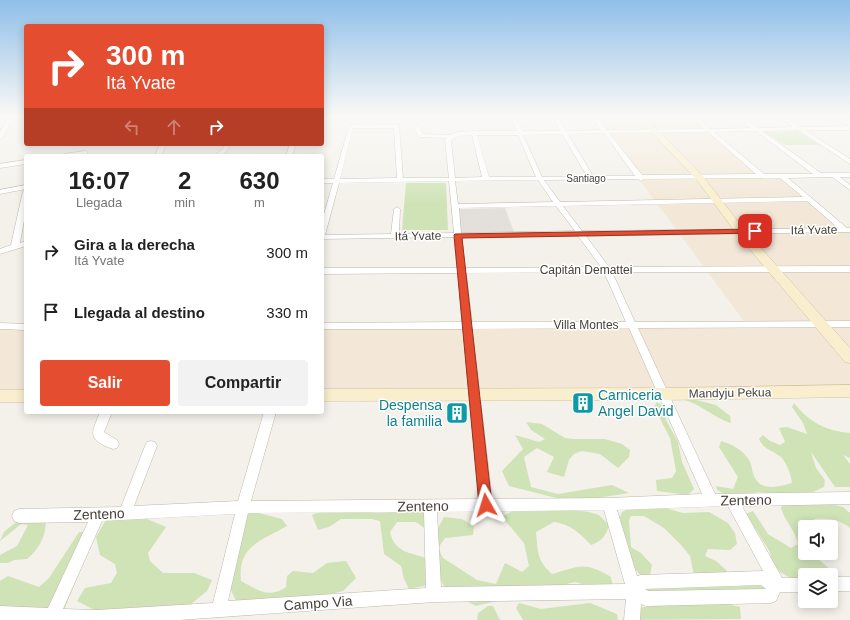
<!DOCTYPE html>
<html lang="es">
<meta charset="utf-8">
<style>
:root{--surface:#fff;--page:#f2f2f2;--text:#222;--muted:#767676;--accent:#e44d30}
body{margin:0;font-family:Helvetica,sans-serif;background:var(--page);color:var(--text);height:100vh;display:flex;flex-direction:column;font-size:15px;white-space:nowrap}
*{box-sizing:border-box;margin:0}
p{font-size:13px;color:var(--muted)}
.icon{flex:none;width:22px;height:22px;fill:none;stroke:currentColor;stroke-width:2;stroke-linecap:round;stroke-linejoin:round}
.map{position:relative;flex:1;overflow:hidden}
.side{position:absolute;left:24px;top:154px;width:300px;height:260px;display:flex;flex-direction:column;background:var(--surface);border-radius:4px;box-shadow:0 2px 10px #0003}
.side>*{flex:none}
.top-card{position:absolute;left:24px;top:24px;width:300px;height:122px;border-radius:4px;box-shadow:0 2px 10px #0003;background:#e44d30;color:#fff;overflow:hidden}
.buttons{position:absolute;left:798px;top:520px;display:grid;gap:8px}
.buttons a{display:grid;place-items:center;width:40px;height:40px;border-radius:4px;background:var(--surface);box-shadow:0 2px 10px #0003;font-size:20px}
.pin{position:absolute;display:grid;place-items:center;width:34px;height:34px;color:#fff;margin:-17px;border-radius:8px;box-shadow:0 2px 6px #0006}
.me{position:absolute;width:44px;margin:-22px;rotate:354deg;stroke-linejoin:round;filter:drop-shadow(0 0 3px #0008)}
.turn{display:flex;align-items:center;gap:14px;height:84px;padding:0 16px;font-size:18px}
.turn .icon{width:52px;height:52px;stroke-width:2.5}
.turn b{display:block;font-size:28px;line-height:34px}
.lanes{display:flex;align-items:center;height:38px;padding:0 16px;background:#0003;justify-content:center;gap:20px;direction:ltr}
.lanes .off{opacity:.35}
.eta{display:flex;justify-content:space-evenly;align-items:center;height:68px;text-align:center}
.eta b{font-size:24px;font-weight:800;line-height:28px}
.primary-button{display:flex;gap:8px;margin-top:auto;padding:8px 16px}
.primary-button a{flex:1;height:46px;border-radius:4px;background:var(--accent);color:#fff;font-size:16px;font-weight:800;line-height:46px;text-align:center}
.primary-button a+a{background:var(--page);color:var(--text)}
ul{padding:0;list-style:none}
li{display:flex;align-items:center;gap:12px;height:60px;padding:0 16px}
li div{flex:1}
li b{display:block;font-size:15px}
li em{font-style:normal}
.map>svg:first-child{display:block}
.commercial{fill:#f3e8d8}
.industrial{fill:#e3e0db}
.green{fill:#cfe3b7}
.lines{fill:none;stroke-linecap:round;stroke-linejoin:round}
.street-casing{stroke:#beb8ad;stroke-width:1}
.secondary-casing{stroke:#cec29e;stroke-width:1}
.street{fill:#fff;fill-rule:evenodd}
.secondary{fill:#f9efce;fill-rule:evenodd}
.route{fill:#e44d30;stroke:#94321f}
.labels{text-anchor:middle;stroke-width:3;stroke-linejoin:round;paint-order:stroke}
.far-street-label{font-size:10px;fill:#474139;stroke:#fff}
.street-label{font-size:12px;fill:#474139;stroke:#fff}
.near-culture-label{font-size:14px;fill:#0d838f;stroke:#fff;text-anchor:start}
.near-street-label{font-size:14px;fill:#474139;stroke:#fff}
</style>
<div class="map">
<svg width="850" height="620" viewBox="0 0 850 620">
<rect width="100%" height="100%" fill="#f3f1ea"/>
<path class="commercial" d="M593 117H694L763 175H781L850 232V387L322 391V326L746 324Z
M0 327H26V393H0Z"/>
<path class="industrial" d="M505 208 514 232 460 233 459 209Z"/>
<path class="green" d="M798 131 819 145H785L764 132Z
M406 183H446L448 230H402Z
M684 397 716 405 730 416 731 423C714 418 702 405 685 400Z
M657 402 664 407 666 420 678 442 682 462 694 489 688 495 657 491 656 480 672 478 676 471 670 438 654 407Z
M794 403C809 422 826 431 850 433V458L843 455 850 464V487H835L811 452 816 468 825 480 824 487 804 496 843 507 850 513V528C842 520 825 517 814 519L813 527H805V553H813C824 566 834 571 845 582L831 587V575H805V583L797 582 780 572 772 562 770 552 746 514 753 511 768 534 791 548 798 544C795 529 785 522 781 508L788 497 760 492 728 496 717 490 716 486 733 489 738 477 719 447 721 441C733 445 742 449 749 460 752 465 752 473 755 478 762 492 781 486 792 483 791 475 787 463 781 457 773 450 764 450 759 439L763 435 770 441 780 445 785 442 779 428 787 427 807 434 803 423 792 407Z
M526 422 542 424 565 438 573 439H605L622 444 630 450 629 457 618 468 600 454 582 451 574 454 569 460 564 477 547 472 554 457 537 448 524 457 531 487 558 494 612 485 629 493 572 502 509 486 502 471 523 449 515 435 539 442 545 439 531 430Z
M636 505H654L683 513 709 512 728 523 735 533 737 544 730 550 708 549 705 556 716 561 727 571 725 580 694 575 690 556 681 545 664 528 644 516H631L629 521 631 547 641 553 652 565 650 575H640L611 538 622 512Z
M119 507 166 527 148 553 150 561 163 573H194L212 580 207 591 185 609 104 615 77 601 85 588 111 583 117 573 115 564 100 555 96 537 108 516Z
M329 508 378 513 419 510 429 514 433 524 424 528 416 522H397L390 532C395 553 409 552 426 558L430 543 444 517 462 519 474 526 473 535 445 538 438 548 443 558 477 580 496 584 505 563 522 572 529 566 524 543 502 517 514 510 558 508 589 512 599 515 609 525C606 536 602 541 591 545 580 533 570 524 554 522L536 532C538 552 537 561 552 574 581 566 584 561 611 577L613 588 604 590 575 582 476 606 447 592 436 571 433 584 409 589 404 579 401 566 384 554 380 521 372 519H341L329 527 318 530 312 515Z
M255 512 282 519 287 526C261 541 237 546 241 581 259 590 268 599 286 587L287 576 293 571 313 573 327 563 346 561 356 578 343 591 284 606 239 608 222 570 224 557 238 524 246 514Z
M26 514 46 522C45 538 39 549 27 559L14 560 8 563H0V555L17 546 28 525 21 524 0 541 4 532Z
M96 531 60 620H0V581L8 576 39 587 49 578 79 532Z
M764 583 769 590 644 595 641 588Z
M694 601H716L740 607 741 619 623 620 624 617 637 608Z
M519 603 541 609 590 603 617 614 618 620H523L516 608Z
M488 606H493L500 620H477L478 613Z"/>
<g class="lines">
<g class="street-casing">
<path id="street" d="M8 117H13L3 137 0 139V132Z
M511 117H516L522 131H560L553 117H558L566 131 601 130 592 117H597L607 130 704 129 692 117H697L710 129 751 128 738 117H744L758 128 793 127 779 117H785L800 127 850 126V130H805L850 159V164L798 130 762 131 821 173H850V177H840L850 185V190L832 177 788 178 847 228H850V232L586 236 609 267 850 266V272H612L635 322 850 321V327L638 328 715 494 850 492V504L742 506 782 578H805V592H780L776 601 771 603 646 606 641 604 640 620H624L626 599 434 602 179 620H0V606L48 608 88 522 19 523 14 521 12 516 14 511 19 509 121 507 145 446 147 442 151 441 155 442 157 446 134 506 238 501 264 412H276L251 501 479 499 463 329H322V323L462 322 458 273 322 274V268H457L454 237 322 239V221L333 183H322V179H334L349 126 356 124 399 125 403 178H449L445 140 446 138 419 137 413 126 414 125H418L423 134 450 135 458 132 474 131H517ZM353 128H394L397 178 340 179ZM756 131 813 174H764L714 132ZM708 132 756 174 642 175 609 133ZM604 133 635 176H593L568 134ZM562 134 587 176 542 177 523 135ZM472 135 482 177 455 178 451 140 459 136ZM477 135H518L536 177H489ZM780 178 803 197 560 202 544 180 638 179 641 181 644 179ZM538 180 553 202 458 204 455 181ZM449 181 454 233 399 234 400 209 397 207 394 209 391 234 325 235 339 183ZM807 201 838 228 582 231 563 206ZM556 206 575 231 461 233 459 208ZM578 236 601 267 465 268 462 237ZM604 272 626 322H472L466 273ZM629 328 702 494 609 498 492 499 472 329ZM728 506 763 571 641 575 637 576 617 510ZM604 510 625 584 441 587 437 512ZM424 512 426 588 228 601 248 513ZM235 514 213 603 97 610 63 609 102 521ZM761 585 766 589 648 591 645 589Z
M829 117H836L850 122V126Z
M160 144H166L161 156H155Z
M225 144H231C227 152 223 156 214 156L223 149Z
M290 144H296L292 156H286Z
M85 151 88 153 87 154 61 156 64 154Z
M26 160V164L0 168V164Z
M26 185V189L0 194V190Z
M26 189V209L20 243 26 241V246L0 254V249L11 245 23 191Z
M0 323 26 324V330L0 329Z
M100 412H112L104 432 117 440 119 444 117 448 113 449C87 440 91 434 100 412Z
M831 577H850V591H831Z"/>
</g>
<g class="secondary-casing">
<path id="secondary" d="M637 117H645L702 175 744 229 850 348V363L845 362 736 233 696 179Z
M850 385V397L664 400 322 401V389L664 388Z
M0 390H26V402H0Z"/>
</g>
<use href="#street" class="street"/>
<use href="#secondary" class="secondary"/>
</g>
<linearGradient id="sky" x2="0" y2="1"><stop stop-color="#90bfe9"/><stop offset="0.57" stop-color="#faf9f6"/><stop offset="1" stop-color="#faf9f6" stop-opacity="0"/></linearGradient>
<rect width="850" height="204" fill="url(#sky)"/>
<path class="route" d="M755 229 759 231 758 233 462 238 492 505 491 510 486 512 481 510 479 505 454 235 455 234Z"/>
<defs>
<g id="building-square" transform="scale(1.15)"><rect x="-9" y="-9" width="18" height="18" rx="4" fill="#0f9aa8" stroke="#fff"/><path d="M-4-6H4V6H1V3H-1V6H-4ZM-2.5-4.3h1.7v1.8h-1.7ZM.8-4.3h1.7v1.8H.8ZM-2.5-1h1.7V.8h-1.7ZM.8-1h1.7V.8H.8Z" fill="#fff"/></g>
</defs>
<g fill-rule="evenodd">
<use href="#building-square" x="583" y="403"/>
<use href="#building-square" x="457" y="413"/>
</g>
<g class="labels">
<g class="far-street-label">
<text x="586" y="182">Santiago</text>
</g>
<g class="street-label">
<text transform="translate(814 230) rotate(-1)" y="4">Itá Yvate</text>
<text transform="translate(418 236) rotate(-1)" y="4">Itá Yvate</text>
<text x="586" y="274">Capitán Demattei</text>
<text x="586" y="329">Villa Montes</text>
<text transform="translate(730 393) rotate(-1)" y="4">Mandyju Pekua</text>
</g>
<g class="near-culture-label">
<text x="598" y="400">Carniceria<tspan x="598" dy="16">Angel David</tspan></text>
<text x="442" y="410" text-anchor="end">Despensa<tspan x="442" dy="16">la familia</tspan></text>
</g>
<g class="near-street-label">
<text transform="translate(746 500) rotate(-1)" y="5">Zenteno</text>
<text transform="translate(423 506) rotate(-1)" y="5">Zenteno</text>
<text transform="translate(99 514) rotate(-2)" y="5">Zenteno</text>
<text transform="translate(318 603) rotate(-4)" y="5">Campo Via</text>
</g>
</g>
</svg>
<div class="buttons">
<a><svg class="icon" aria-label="sound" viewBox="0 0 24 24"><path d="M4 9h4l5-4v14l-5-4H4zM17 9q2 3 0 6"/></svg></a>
<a><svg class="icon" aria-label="layers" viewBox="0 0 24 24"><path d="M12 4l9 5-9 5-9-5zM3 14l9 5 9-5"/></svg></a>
</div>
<div class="pin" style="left:755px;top:231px;background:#d93025"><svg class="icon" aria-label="arrive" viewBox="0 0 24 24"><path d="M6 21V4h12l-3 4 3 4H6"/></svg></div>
<svg class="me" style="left:486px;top:505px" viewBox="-20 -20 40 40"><path d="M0-17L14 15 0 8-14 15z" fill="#e44d30" stroke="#fff" stroke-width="4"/></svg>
<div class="top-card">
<div class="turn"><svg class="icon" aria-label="right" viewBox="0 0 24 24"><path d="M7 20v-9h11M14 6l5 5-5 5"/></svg><div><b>300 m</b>Itá Yvate</div></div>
<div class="lanes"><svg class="icon off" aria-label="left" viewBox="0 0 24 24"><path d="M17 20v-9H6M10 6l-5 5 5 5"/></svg><svg class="icon off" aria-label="ahead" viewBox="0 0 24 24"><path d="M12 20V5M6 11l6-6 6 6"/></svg><svg class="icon" aria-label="right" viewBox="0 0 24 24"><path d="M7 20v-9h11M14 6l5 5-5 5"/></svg></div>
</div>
<section class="side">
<div class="eta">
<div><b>16:07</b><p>Llegada</p></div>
<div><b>2</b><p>min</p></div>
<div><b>630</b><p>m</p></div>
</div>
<ul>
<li><svg class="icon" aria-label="right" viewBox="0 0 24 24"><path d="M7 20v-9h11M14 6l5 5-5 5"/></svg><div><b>Gira a la derecha</b><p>Itá Yvate</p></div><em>300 m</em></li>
<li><svg class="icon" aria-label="arrive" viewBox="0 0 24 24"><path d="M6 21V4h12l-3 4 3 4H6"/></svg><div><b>Llegada al destino</b></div><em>330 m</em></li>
</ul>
<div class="primary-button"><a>Salir</a><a>Compartir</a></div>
</section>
</div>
